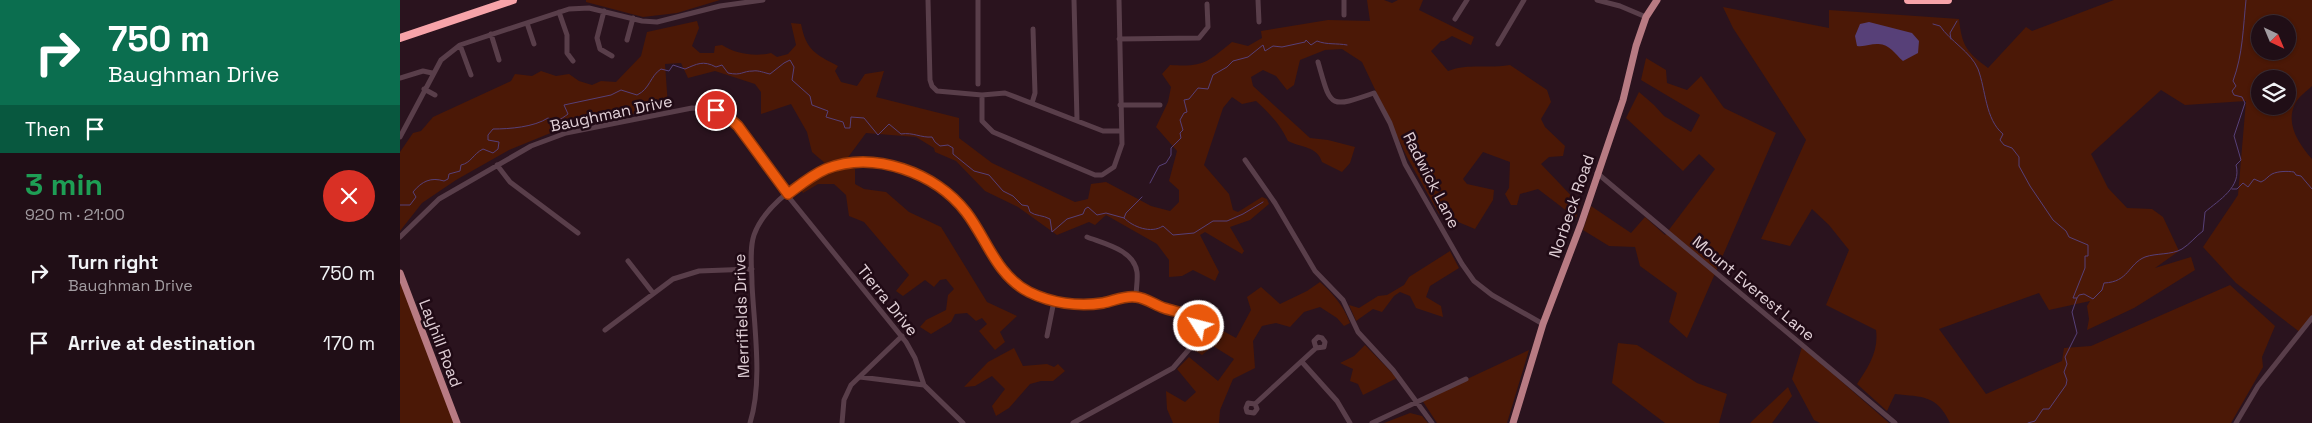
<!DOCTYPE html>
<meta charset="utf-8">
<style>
:root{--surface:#200e16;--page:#2d1c23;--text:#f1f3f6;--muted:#a29ca1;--line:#3d2e35}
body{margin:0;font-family:"Space Grotesk",sans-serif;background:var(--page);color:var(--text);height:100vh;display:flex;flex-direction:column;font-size:19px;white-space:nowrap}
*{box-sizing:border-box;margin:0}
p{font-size:16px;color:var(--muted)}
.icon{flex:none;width:28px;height:28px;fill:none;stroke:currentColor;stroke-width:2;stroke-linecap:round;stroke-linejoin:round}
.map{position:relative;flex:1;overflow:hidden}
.side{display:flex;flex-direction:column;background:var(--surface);width:400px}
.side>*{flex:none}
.guide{background:#0b6e4f;color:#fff;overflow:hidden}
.needle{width:32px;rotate:136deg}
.fabs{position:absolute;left:1851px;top:15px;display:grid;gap:10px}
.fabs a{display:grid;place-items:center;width:45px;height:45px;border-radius:50%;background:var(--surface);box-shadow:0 1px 4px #0004,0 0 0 1px var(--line);font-size:25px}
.pin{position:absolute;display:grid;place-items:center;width:42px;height:42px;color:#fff;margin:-21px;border:2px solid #fff;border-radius:50%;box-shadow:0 1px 5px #0007}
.me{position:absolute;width:55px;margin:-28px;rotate:306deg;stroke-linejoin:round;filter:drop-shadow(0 0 4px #0008)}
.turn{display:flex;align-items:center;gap:18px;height:105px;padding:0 25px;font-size:22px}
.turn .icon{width:65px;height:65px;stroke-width:2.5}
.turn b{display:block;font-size:35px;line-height:42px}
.then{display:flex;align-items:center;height:48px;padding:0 25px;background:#0003;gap:10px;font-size:19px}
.round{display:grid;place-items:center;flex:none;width:52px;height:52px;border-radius:26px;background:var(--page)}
.head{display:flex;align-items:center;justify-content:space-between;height:85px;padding:0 25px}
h1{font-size:30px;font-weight:700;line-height:38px;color:#1e9e55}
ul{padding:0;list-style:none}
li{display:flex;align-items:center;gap:15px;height:70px;padding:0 25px}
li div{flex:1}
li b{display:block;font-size:19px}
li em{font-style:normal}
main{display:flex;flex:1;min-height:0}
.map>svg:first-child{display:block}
.green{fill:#4b1806;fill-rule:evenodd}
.water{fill:#574078}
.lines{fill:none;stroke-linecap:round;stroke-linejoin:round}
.stream{stroke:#574078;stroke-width:1}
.minor{stroke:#593e4a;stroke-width:5}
.major{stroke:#b87b83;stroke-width:7}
.highway{stroke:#f7a3a9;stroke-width:8}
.route-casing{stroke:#983908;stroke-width:12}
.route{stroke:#ea580c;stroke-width:9}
.labels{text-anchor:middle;stroke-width:5;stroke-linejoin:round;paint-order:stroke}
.street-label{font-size:16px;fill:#e1d0d7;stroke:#200a15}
</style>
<main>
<section class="side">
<div class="guide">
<div class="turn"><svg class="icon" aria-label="right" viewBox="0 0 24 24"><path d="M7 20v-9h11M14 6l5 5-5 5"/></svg><div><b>750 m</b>Baughman Drive</div></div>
<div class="then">Then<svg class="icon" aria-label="arrive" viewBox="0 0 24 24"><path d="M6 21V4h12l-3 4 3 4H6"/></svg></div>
</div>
<div class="head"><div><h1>3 min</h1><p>920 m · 21:00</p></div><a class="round" style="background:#d93025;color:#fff"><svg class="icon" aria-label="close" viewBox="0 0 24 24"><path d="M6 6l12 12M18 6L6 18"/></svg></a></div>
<ul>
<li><svg class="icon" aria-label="right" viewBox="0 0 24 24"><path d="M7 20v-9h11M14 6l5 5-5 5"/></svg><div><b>Turn right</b><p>Baughman Drive</p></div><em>750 m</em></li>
<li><svg class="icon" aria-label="arrive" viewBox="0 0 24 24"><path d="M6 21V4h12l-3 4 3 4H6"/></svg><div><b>Arrive at destination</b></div><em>170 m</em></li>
</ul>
</section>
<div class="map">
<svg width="1912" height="423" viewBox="0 0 1912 423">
<rect width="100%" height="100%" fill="#2a131e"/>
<path class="green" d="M186 0H320L277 13 243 17 186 2Z
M967 0H984L992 3 998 0H1023L1019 10 1074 37 1071 45 1052 36 1044 41H1041L1031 51 1048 71C1069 63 1088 69 1110 65L1147 90 1151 102 1141 119 1145 127 1165 146 1163 156 1149 157 1141 164 1180 205 1176 218 1138 189 1120 194 1117 205H1111L1105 194 1109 188 1110 162 1083 152 1063 179 1067 184 1094 190 1093 200 1075 229 1039 214 1007 157 962 62 942 49 925 50 900 60 894 85 887 90 876 76 863 70 851 77 853 86 910 138 928 140 955 147 950 163 942 172 922 162C917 146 902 148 888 141 880 124 870 114 856 101L842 104 832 97 823 108 804 165 829 194 833 210 838 212 862 197 867 199 869 204 850 220 830 227 844 251 842 254 805 232 800 235 819 272 815 281 793 270 782 276 769 277V260L757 244 706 215 695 225 689 222 657 235 618 207 585 191 556 161 535 152 534 148 516 137 466 133 446 160 426 164 412 152 407 132 391 104 361 114V92L355 84 315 71 288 78 281 63 265 64 268 106 153 132 109 150 56 180 22 203 0 231V152L13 133 21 131 33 117 111 81 115 74 132 76 141 71 156 76 169 74 179 81 192 85 201 81 216 82 241 56 247 32 297 21 299 28 292 46 300 53H314L315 46 322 45C336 54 355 57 371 53L377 57 388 54 396 45 391 23 401 24C406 50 415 54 438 66L435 71 441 82 457 86 465 74 484 71 476 97 559 118V138L592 163 675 202 688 199 691 184 706 182 751 206 770 211 779 202V190L769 181 777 151 756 127 768 102 771 87 762 74 770 65C804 67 806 63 832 42L848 46 862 38 861 31 928 20 970 21Z
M1714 0H1912V86C1907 91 1898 97 1895 104 1885 124 1899 144 1912 159V318L1901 333 1836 283 1803 247 1838 195 1846 101 1785 105 1761 90 1691 154 1708 188 1727 208 1752 209 1763 217 1779 251 1755 268 1791 257 1795 270 1734 308 1687 330 1689 319 1687 306 1690 301 1649 310 1639 293 1539 329 1586 394 1662 361 1664 348 1691 346 1830 285 1875 326 1862 357 1863 367 1831 423H1550C1537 395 1523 397 1495 394L1487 411 1457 384C1468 367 1479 352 1476 330L1426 305 1449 250 1429 225 1412 209 1390 246 1361 239 1406 140 1333 28 1323 7 1429 28V10L1559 19C1562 47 1567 52 1588 68L1626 27 1632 31ZM1860 24H1888V51H1860ZM1860 79H1888V106H1860Z
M1246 58 1266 70 1267 83 1287 90 1301 76 1324 108 1376 133 1287 338 1269 322 1277 293 1240 266 1235 247 1209 246 1183 230 1191 206 1231 233 1245 217 1265 235 1315 169 1299 154 1283 171 1226 118 1239 92 1254 105 1264 116 1291 132 1300 115 1241 80Z
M443 168 455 169V184L464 189 486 192 509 212 541 227 587 302 617 316 600 332 605 342 595 350 579 331 587 324 582 318 576 321 567 313 555 314 551 322 531 334 520 327 526 320 546 310 548 295 554 289 546 279 540 280 534 287 525 280 503 296 496 291 509 275 464 222 449 216 446 195 434 184H418L403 193 400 188 415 177Z
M1050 251 1059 268 1030 286 1026 297 1041 306 1043 317 1016 308 1010 296 1000 292 994 296 982 312 973 309 956 321 949 305 959 308 978 296 987 295 1004 285 1009 277Z
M0 279 57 423H0Z
M920 282C934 295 943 305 950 323L944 326 937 318 920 307 904 312 890 327 876 323 862 326 853 341 855 368 833 379 820 410 819 423H773L767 409 766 391 785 402 796 392 777 369 789 357 818 381 834 359 813 346 802 355 794 350 803 325H812L836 338 851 310 847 297 861 287 880 304 907 291Z
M1218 343 1237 345 1297 383 1327 394 1319 423H1265L1212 383Z
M965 345 997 378 963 395 958 384 950 381 953 369 940 363 954 356Z
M1402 347 1489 423H1420L1414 420 1392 379Z
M614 348 623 366 647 364 654 367 658 364 665 371 653 381H641L630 384 609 408 596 416 592 406 605 389 592 376 575 386 564 387 588 362Z
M1129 350 1107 423H1037L1022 400Z
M1388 387 1392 396 1372 423H1350Z
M1010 413 1022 416 1028 423H984Z"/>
<path class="water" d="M1469 22 1512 33 1519 41 1518 53 1503 61C1495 54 1489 43 1477 44 1470 44 1465 47 1457 46L1455 36 1460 24Z"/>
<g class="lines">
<path class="stream" d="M1533 24 1540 26C1550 41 1571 52 1578 69 1586 90 1585 119 1603 134L1600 140 1604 145 1612 148 1619 157V166L1630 186 1653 220 1666 231 1669 237 1688 245V256H1685V268L1673 298H1677L1672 312 1677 333 1665 357 1667 364 1664 372 1667 380 1666 385 1649 409H1643L1635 421 1628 423
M1551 39 1550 33 1557 21
M750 183 759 166 766 163 771 155V148L781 138 780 133 783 130 780 120 784 113 787 112 784 100 789 99 798 88 808 89 813 75 827 67 833 61 848 57 863 45 865 51 873 46 882 47 905 42 906 40 911 45 917 41C927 45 937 43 947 45
M1832 189H1837L1843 183 1848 187 1854 179 1861 182C1866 180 1868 176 1872 174 1878 171 1888 171 1894 172L1896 175 1901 176 1912 189
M0 205H10L16 197 13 192C22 181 31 177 44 181L48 179 49 174 60 171 61 165C71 163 73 154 83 149L93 153 98 149 99 142 88 140V135L93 129C110 129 134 127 148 118 157 122 160 120 168 114L164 105 211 95 221 90 237 95C250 89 250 76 261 69L269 71 273 65 285 69C297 64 303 60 316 67L322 65 328 73C342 76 342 71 353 71 358 70 365 73 370 74L384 63 390 60 394 67 392 80 410 96 412 105 428 111 426 117 443 122 445 128H450L451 117 464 118 478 135 489 124 501 134C513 132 521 138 532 137L535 142 540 146 548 145 553 148V154L574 171 589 175 603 191 613 196 622 205 628 206 630 212C635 216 643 215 650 219L652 232 667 219 683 214 685 209 688 207 697 215 706 213 724 218 726 213 742 197
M724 218C733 227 751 234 763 226L773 235 794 233 813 221H827L843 214 863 202
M1677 298 1679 295 1684 294 1693 299 1702 290 1704 283C1729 282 1728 264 1745 257 1756 253 1772 255 1782 249 1790 244 1796 236 1803 231L1805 212C1819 200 1842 187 1836 165L1841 160 1834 136 1845 103 1842 97 1834 95 1832 91 1836 86 1833 81C1843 54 1843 28 1846 0"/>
<path class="minor" d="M528 0 530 80 532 86 537 91 582 95 605 93 703 131H721
M578 0V84
M674 0 677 120
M858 0 859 22
M944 0V15
M1197 0 1220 6 1246 17
M204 11 197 38 200 49 212 56
M159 12 167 35V53L173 61
M1055 19 1067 0
M127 23 134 44
M91 34 99 60
M719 39 799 38 808 27 807 4
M227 40 233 18
M1098 44 1124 0
M60 45 71 75
M918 62C931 107 928 109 974 93L990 123 1005 164 1062 264 1074 281 1092 295 1143 324
M0 78 23 71 32 73
M24 89 35 95
M582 95V121L593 132 695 175H702L714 167 722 144 719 0
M632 103 635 93 633 29
M720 105H760
M0 137 41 60 60 45 169 9 189 8 242 21 257 22 320 6 363 0
M845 160 875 203 915 271 943 300 958 332 993 370 1032 423
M97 165 110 182 178 233
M1197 173 1495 423
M387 195 506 342 515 358 524 385 563 423
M0 237 39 199 131 146 166 133 292 108 316 110 333 121 388 194
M687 237C705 244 734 250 737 272 738 280 736 289 736 296
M228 261 253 293
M205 330 273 279 299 271 352 269
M647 336 654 301
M902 362 937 401 950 423
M460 377 524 385
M855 404 857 409 854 413 847 412 846 408 848 403 855 404 916 348 924 347 925 342 922 338 918 337 914 341 916 348
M350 423C363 382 354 327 352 284 352 268 349 250 354 235 362 211 392 186 415 175 466 149 532 168 567 213 587 240 597 275 629 292 652 304 681 308 706 302 716 300 726 295 736 297 744 298 752 303 760 307 770 311 782 314 793 317L798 322
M442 423 444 400 451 385 502 336
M673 423 773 368 791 347 798 332V322L806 316
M972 423 1066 379
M1836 423 1858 386 1912 318"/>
<path class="major" d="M0 273 57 423
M1113 423 1143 324 1181 224 1223 100 1236 46 1246 17 1257 0"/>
<path class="highway" d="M1508 0H1548
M0 38 113 0"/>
</g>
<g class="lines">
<g class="route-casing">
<path id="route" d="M316 110 328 117 338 126 388 194C400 185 412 175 426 169 474 150 536 173 566 212 587 239 596 275 629 292 651 303 678 307 703 303 714 301 725 295 736 297 746 298 755 305 764 308 773 311 785 313 793 317 797 319 798 323 799 326"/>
</g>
<use href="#route" class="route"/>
</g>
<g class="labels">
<g class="street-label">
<text transform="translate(211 113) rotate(-12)" y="6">Baughman Drive</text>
<text transform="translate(1032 180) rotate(63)" y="6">Radwick Lane</text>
<text transform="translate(1171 206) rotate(-71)" y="6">Norbeck Road</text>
<text transform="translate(1354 288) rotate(40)" y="6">Mount Everest Lane</text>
<text transform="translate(488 300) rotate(51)" y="6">Tierra Drive</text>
<text transform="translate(341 316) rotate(-92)" y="6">Merrifields Drive</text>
<text transform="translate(41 343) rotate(69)" y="6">Layhill Road</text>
</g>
</g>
</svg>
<div class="fabs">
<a><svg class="needle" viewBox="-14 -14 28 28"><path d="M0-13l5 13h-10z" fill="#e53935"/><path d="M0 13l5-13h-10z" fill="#a29ca1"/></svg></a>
<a><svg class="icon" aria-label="layers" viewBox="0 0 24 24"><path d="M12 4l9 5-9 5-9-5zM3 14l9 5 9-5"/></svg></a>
</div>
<div class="pin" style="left:316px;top:110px;background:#d93025"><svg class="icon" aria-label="arrive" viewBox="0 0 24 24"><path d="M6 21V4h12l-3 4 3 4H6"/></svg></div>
<svg class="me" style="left:799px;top:326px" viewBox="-20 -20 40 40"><circle r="17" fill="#ea580c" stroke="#fff" stroke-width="3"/><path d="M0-11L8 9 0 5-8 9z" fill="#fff"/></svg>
</div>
</main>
